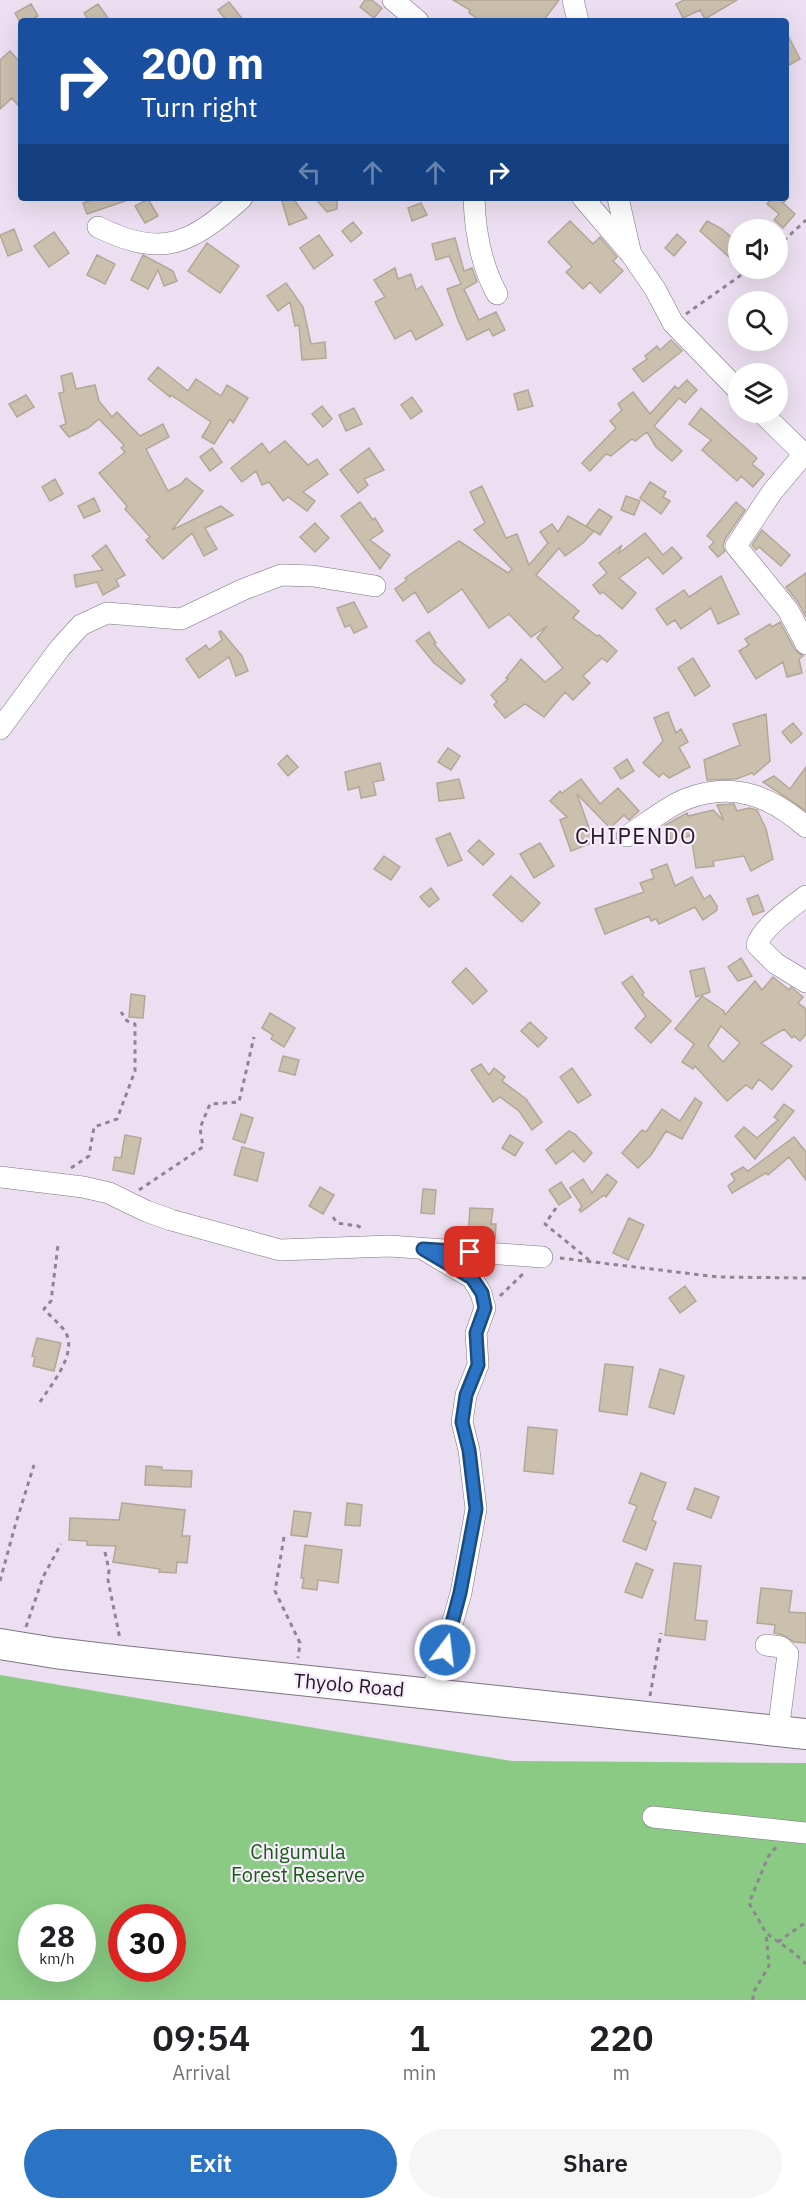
<!DOCTYPE html>
<style>
:root{--surface:#fff;--page:#f6f6f6;--text:#202124;--muted:#757577;--accent:#2b73c4}
body{margin:0;font-family:"IBM Plex Sans",sans-serif;background:var(--page);color:var(--text);height:100vh;display:flex;flex-direction:column;font-size:22px;white-space:nowrap}
*{box-sizing:border-box;margin:0}
p{font-size:20px;color:var(--muted)}
.icon{flex:none;width:33px;height:33px;fill:none;stroke:currentColor;stroke-width:2;stroke-linecap:round;stroke-linejoin:round}
.map{position:relative;height:2000px;overflow:hidden}
.drawer{display:flex;flex-direction:column;background:var(--surface);flex:1}
.drawer>*{flex:none}
.hud{position:absolute;left:18px;top:18px;width:771px;height:183px;border-radius:6px;box-shadow:0 6px 24px #0002;background:#1a4fa0;color:#fff;overflow:hidden}
.buttons{position:absolute;left:728px;top:219px;display:grid;gap:12px}
.buttons a{display:grid;place-items:center;width:60px;height:60px;border-radius:50%;background:var(--surface);box-shadow:0 6px 24px #0002;font-size:30px}
.speed{position:absolute;left:18px;top:1904px;display:flex;gap:12px;font-size:30px;font-weight:700;text-align:center}
.speed>*{display:grid;place-content:center;width:78px;height:78px;border-radius:50%;background:var(--surface);box-shadow:0 6px 24px #0002;line-height:1}
.speed small{font-size:15px;font-weight:400}
.speed .limit{border:9px solid #d22;background:#fff;color:#111}
.pin{position:absolute;display:grid;place-items:center;width:51px;height:51px;color:#fff;margin:-26px;border-radius:12px;box-shadow:0 3px 9px #0006}
.me{position:absolute;width:66px;margin:-33px;rotate:15deg;stroke-linejoin:round;filter:drop-shadow(0 0 4px #0008)}
.turn{display:flex;align-items:center;gap:21px;height:126px;padding:0 24px;font-size:27px}
.turn .icon{width:78px;height:78px;stroke-width:2.5}
.turn b{display:block;font-size:42px;line-height:51px}
.lanes{display:flex;align-items:center;height:57px;padding:0 24px;background:#0003;justify-content:center;gap:30px;direction:ltr}
.lanes .off{opacity:.35}
.eta{display:flex;justify-content:space-evenly;align-items:center;height:102px;text-align:center}
.eta b{font-size:36px;font-weight:600;line-height:42px}
.action{display:flex;gap:12px;margin-top:auto;padding:12px 24px}
.action a{flex:1;height:69px;border-radius:36px;background:var(--accent);color:#fff;font-size:24px;font-weight:600;line-height:69px;text-align:center}
.action a+a{background:var(--page);color:var(--text)}
.map>svg:first-child{display:block}
.green{fill:#8aca84;fill-rule:evenodd}
.building{fill:#cbbfae;stroke:#b3a897;stroke-width:1.5;fill-rule:evenodd}
.lines{fill:none;stroke-linecap:round;stroke-linejoin:round}
.minor-casing{stroke:#7e7382;stroke-width:22}
.highway-casing{stroke:#7e7382;stroke-width:32}
.path{stroke:#8e8591;stroke-width:3;stroke-dasharray:4.5 4.5;stroke-linecap:butt}
.minor{stroke:#fff;stroke-width:21}
.highway{stroke:#fff;stroke-width:30}
.route-casing{stroke:#1c4b7f;stroke-width:15}
.route{stroke:#2b73c4;stroke-width:10}
.labels{text-anchor:middle;stroke-width:4.5;stroke-linejoin:round;paint-order:stroke}
.street-label{font-size:20px;fill:#201b21;stroke:#f9ecfe}
.park-label{font-size:20px;fill:#165e14;stroke:#f9ecfe}
.quarter-label{font-size:22px;letter-spacing:1.5px;fill:#201b21;stroke:#f9ecfe}
</style>
<div class="map">
<svg width="806" height="2000" viewBox="0 0 806 2000">
<rect width="100%" height="100%" fill="#ecdff1"/>
<path class="green" d="M0 1675 512 1761 806 1763V2000H0ZM32 1917H82V1968H32ZM122 1917H172V1968H122Z"/>
<path class="building" d="M365 0H372L382 8 374 18 360 7Z
M453 0H559L543 21H481L469 13 470 10Z
M684 0H737L705 19 700 10 683 18 676 4Z
M229 2 244 21H227L218 10Z
M31 4 38 16 29 21H21V24L15 13Z
M98 4 110 21H89L84 13Z
M786 32 800 59 786 67Z
M10 51 21 63V109L12 98 0 109V60Z
M98 198H127L128 200 87 214 83 203Z
M281 198H293L307 218 289 225Z
M315 198H337V209L327 212Z
M772 198H788L783 203 795 214 783 228 774 220 779 214 767 204Z
M148 199 158 216 145 223 135 206Z
M421 203 427 215 412 221 408 208Z
M570 221 593 244 600 237 617 257 613 261 623 271 600 293 590 282 583 289 566 272 572 267 548 242Z
M707 221 722 229 738 243V265L700 231Z
M353 222 362 233 351 242 342 231Z
M14 229 22 250 8 256 0 235Z
M54 232 69 253 49 267 34 246Z
M677 234 686 242 674 256 665 248Z
M319 235 333 255 314 269 300 248Z
M455 238 464 271 472 268 477 282 464 289 479 320 496 312 505 330 493 336 489 329 467 340 458 320 447 289 461 284 449 256 436 260 432 244Z
M207 243 239 266 220 293 188 271Z
M97 255 115 264 105 284 87 275Z
M143 255 173 271 177 281 164 286 158 270 148 289 131 280Z
M395 268 398 279 411 274 416 290 422 286 443 325 416 340 411 330 395 339 375 302 385 297 374 280Z
M286 283 303 307 311 344 325 342 326 358 302 360 299 325 295 326 290 302 278 311 267 296Z
M671 340 682 351 643 382 633 369 647 359 645 356 657 346 660 350Z
M158 367 188 391 196 379 221 396 227 385 248 398 233 423 230 419 214 444 202 437 211 422 171 395 170 397 148 379Z
M72 373 76 389 95 385 99 401 112 417 117 412 140 436 163 424 169 437 146 449 168 491 181 484 186 478 203 491 172 530 221 506 233 515 205 528 217 549 204 556 192 533 163 559 146 540 150 537 125 509 127 506 99 473 125 452 121 448 124 445 99 419 88 428 69 437 60 426 66 424 59 393 64 392 61 376Z
M687 380 697 390 685 403 679 398 654 426 682 451 672 461 656 447 647 432 635 441 632 439 611 456 606 454 590 471 582 463 616 428 610 421 622 410 618 404 633 392 650 414 675 386 678 389Z
M528 390 533 406 518 410 514 394Z
M26 395 34 407 17 417 9 404Z
M412 397 422 411 411 419 401 405Z
M322 406 332 419 323 427 312 414Z
M354 408 362 424 346 431 339 415Z
M701 408 757 458 752 464 764 474 753 487 741 476 737 481 702 450 711 440 689 424Z
M285 441 308 465 317 459 328 474 303 492 315 501 307 511 288 497 283 501 269 482 262 485 256 471 242 482 231 468 262 443 269 453Z
M212 448 222 462 210 471 200 457Z
M369 448 384 470 364 479 368 485 358 493 340 470Z
M55 479 63 494 50 501 42 487Z
M650 482 666 492 663 497 670 501 661 514 640 498Z
M482 486 506 538 517 534 529 565 548 543 540 532 552 524 558 532 568 516 594 531 583 543 565 556 559 548 536 575 579 611 573 618 597 636 599 635 617 651 607 662 602 658 583 676 590 683 573 700 565 692 544 717 525 704 505 718 494 705 497 702 491 695 508 679 506 678 521 659 545 682 563 668 537 638 547 626 531 637 509 614 489 628 462 589 428 613 415 592 403 601 395 589 407 580 405 578 459 541 508 573 512 569 474 530 485 523 470 492Z
M626 496 640 501 634 515 621 510Z
M94 498 100 511 84 518 78 506Z
M360 502 373 520 375 518 383 531 370 540 390 555 380 569 341 516Z
M736 502 745 510 725 539 723 546 725 551 718 557 709 547 714 542 707 536Z
M599 509 612 517 600 535 586 526Z
M315 523 329 538 315 552 300 537Z
M762 530 790 555 781 566 759 547 756 550 752 545Z
M645 533 663 555 672 547 682 558 663 574 648 557 619 578 636 593 622 609 603 592 600 594 593 585 607 573 599 563 622 545 618 554Z
M106 545 125 575 116 580 119 586 103 595 97 582 76 587 74 575 103 570 92 556Z
M806 573V617L798 602 786 587Z
M721 576 739 614 718 624 711 608 681 629 675 620 667 625 656 609 684 590 689 597Z
M354 602 367 627 354 633 350 625 345 627 337 608Z
M780 622 795 650 803 656 799 659 802 673 787 677 783 662 756 679 739 651 749 645 745 639 770 624 772 627Z
M221 631 242 656 248 671 236 676 229 657 199 678 186 659 206 645 209 650 222 640 219 632Z
M429 632 436 643 434 644 465 680 461 684 434 663 416 641Z
M693 658 710 686 695 696 678 668Z
M668 712 676 733 681 729 688 742 679 747 690 767 669 778 663 773 659 777 643 763 663 741 654 718Z
M766 714 770 761 754 775 752 773 736 779 707 780 704 760 740 745 733 724Z
M793 723 802 734 791 743 782 732Z
M448 748 460 756 451 770 438 762Z
M287 755 298 767 288 776 278 764Z
M627 759 634 771 621 779 614 768Z
M380 763 384 780 373 782 376 795 361 798 359 787 348 790 345 772Z
M806 767V811L763 782 774 776 790 789Z
M459 779 464 798 439 801 437 783Z
M581 779 600 804 618 788 639 811 629 820 624 815 610 828 577 794 594 842 571 851 560 820 567 817 550 801 560 791 562 793Z
M734 804 737 811 749 808 757 810 766 829 773 859 751 871 744 856 713 861 714 866 696 868 691 835 672 843 665 825 687 813 688 816 713 810 724 821 717 805Z
M450 833 462 860 448 866 436 839Z
M479 840 494 854 483 865 468 851Z
M540 843 554 866 534 878 520 854Z
M384 856 400 867 391 880 374 869Z
M667 864 675 886 692 877 704 899 710 895 717 906V910L703 920 695 907 659 924 656 919 651 921 649 916 605 934 595 909 644 892 640 883 654 878 651 870Z
M511 876 540 903 522 922 493 895Z
M431 888 439 899 429 907 420 897Z
M758 895 764 911 753 915 747 899Z
M741 958 752 976 738 981 728 967Z
M466 968 487 991 473 1004 452 982Z
M704 968 710 992 696 997 690 971Z
M632 976 644 993 642 995 671 1021 651 1043 635 1028 646 1016 622 983Z
M773 977 789 990 791 987 803 997 798 1003 806 1009V1034L800 1041 794 1036 792 1038 784 1029 761 1043 792 1066 772 1090 759 1079 752 1089 746 1085 727 1101 695 1066 693 1069 682 1062 694 1044 675 1029 702 996 724 1011 725 1015 755 981 762 990ZM721 1026 740 1043 723 1062 708 1046Z
M131 994 145 996 143 1018 129 1017Z
M270 1013 295 1028 284 1047 271 1039 273 1035 262 1028Z
M530 1022 547 1038 538 1047 521 1031Z
M283 1056 299 1060 295 1075 279 1071Z
M481 1064 489 1075 494 1068 505 1077 502 1081 526 1099 542 1122 532 1130 519 1111 500 1097 493 1102 471 1070Z
M572 1068 591 1095 578 1103 560 1077Z
M695 1098 702 1103 682 1139 666 1131 651 1155 638 1168 622 1153 642 1130 646 1132 662 1109 680 1121Z
M784 1104 794 1111 755 1159 735 1136 744 1127 757 1138 778 1120 774 1117Z
M241 1114 253 1118 245 1143 233 1139Z
M569 1131 575 1134 592 1153 584 1162 573 1151 556 1164 546 1150Z
M125 1135 141 1138 134 1174 113 1170 115 1157 121 1158Z
M510 1135 523 1143 515 1156 502 1148Z
M794 1137 806 1152V1180L789 1157 768 1175 766 1173 732 1193 728 1186 735 1180 731 1174 743 1167 748 1171Z
M242 1147 264 1153 257 1181 234 1175Z
M607 1174 617 1182 606 1197 604 1195 581 1212 579 1210 582 1206 570 1188 583 1179 592 1193Z
M561 1182 571 1197 559 1205 549 1190Z
M320 1187 334 1195 323 1214 309 1206Z
M423 1189 436 1190 434 1214 421 1213Z
M470 1208 493 1209 491 1224H496L495 1240 468 1238Z
M629 1218 644 1225 628 1260 613 1253Z
M685 1286 696 1301 680 1313 669 1298Z
M37 1338 61 1343 54 1371 33 1366 35 1357 32 1356Z
M605 1364 633 1367 627 1415 599 1411Z
M660 1369 684 1376 674 1414 649 1407Z
M528 1427 557 1430 553 1474 524 1471Z
M146 1466 162 1467V1470L192 1471 191 1487 145 1485Z
M641 1473 666 1483 652 1520 656 1522 646 1550 623 1541 637 1506 629 1503Z
M695 1488 719 1497 711 1518 687 1509Z
M122 1503 185 1510 182 1536H190L187 1563 177 1562 176 1573 159 1572 160 1569 113 1562 116 1546 87 1545V1541L69 1540 70 1518 119 1520Z
M347 1503 362 1505 360 1526 345 1525Z
M294 1511 311 1513 307 1537 291 1535Z
M305 1545 342 1550 338 1583 318 1580 317 1590 302 1588 304 1578H301Z
M636 1563 653 1570 642 1598 625 1592Z
M674 1563 701 1566 695 1620 707 1621 705 1640 665 1635Z
M761 1588 792 1591 789 1612 806 1613V1643L794 1642 783 1635 774 1633 775 1625 757 1623Z"/>
<g class="lines">
<g class="minor-casing">
<path id="minor" d="M393 0 418 21
M573 0 578 21
M474 198C475 231 481 265 497 294
M583 198 631 254 655 289 673 323 738 390
M618 198 630 250
M98 227C163 259 191 244 242 198
M761 412 806 456
M804 454 772 492 736 546 788 610 806 644
M0 729 60 648 81 625 107 613 181 619 242 590 281 575 313 576 375 586
M627 836C645 825 667 806 686 799 733 781 771 796 806 827
M806 896C793 906 761 928 757 945L775 963 806 982
M0 1177 83 1187 109 1193 146 1211 171 1220 280 1250 390 1246 542 1257
M426 1251 472 1278 481 1293 485 1308 476 1333 478 1365 466 1395 462 1422 469 1450 476 1509 461 1593 432 1693
M766 1645 781 1647 788 1654 778 1732
M653 1817 806 1833"/>
</g>
<g class="highway-casing">
<path id="highway" d="M0 1644 55 1653 122 1661 806 1734"/>
</g>
<path class="path" d="M777 247 806 220
M686 314 751 268
M71 1168 89 1156 94 1127 117 1119 135 1071V1024L127 1021 121 1012
M139 1190 203 1147 200 1128 210 1104 239 1102 254 1037
M556 1208 545 1224 589 1260
M333 1217 337 1223 358 1226 363 1229
M560 1258 718 1277 806 1278
M500 1296 524 1273
M40 1402C51 1385 80 1351 64 1330 58 1322 50 1316 44 1309L51 1301 58 1245
M284 1537 275 1591 300 1643 298 1658
M105 1552 109 1570 108 1580 120 1639
M0 1581 15 1526 34 1465
M26 1627 43 1577 61 1544
M650 1696 661 1633
M776 1847 768 1857 749 1903 766 1933 794 1953 806 1964
M778 1942 806 1922
M753 2000V1993L769 1966 766 1933"/>
<use href="#minor" class="minor"/>
<use href="#highway" class="highway"/>
</g>
<g class="lines">
<g class="route-casing">
<path id="route" d="M445 1650 460 1593 476 1509 469 1450 462 1422 466 1395 478 1365 476 1333 485 1308 482 1293 472 1278 423 1249 470 1252"/>
</g>
<use href="#route" class="route"/>
</g>
<g class="labels">
<g class="street-label">
<text transform="translate(349 1685) rotate(5)" y="7">Thyolo Road</text>
</g>
<g class="park-label">
<text x="298" y="1859">Chigumula<tspan x="298" dy="23">Forest Reserve</tspan></text>
</g>
<g class="quarter-label">
<text x="636" y="844">CHIPENDO</text>
</g>
</g>
</svg>
<div class="buttons">
<a><svg class="icon" aria-label="sound" viewBox="0 0 24 24"><path d="M4 9h4l5-4v14l-5-4H4zM17 9q2 3 0 6"/></svg></a>
<a><svg class="icon" aria-label="search" viewBox="0 0 24 24"><circle cx="10" cy="10" r="6"/><path d="M15 15l6 6"/></svg></a>
<a><svg class="icon" aria-label="layers" viewBox="0 0 24 24"><path d="M12 4l9 5-9 5-9-5zM3 14l9 5 9-5"/></svg></a>
</div>
<div class="speed"><div>28<small>km/h</small></div><div class="limit">30</div></div>
<div class="pin" style="left:470px;top:1252px;background:#d93025"><svg class="icon" aria-label="arrive" viewBox="0 0 24 24"><path d="M6 21V4h12l-3 4 3 4H6"/></svg></div>
<svg class="me" style="left:445px;top:1650px" viewBox="-20 -20 40 40"><circle r="17" fill="#2b73c4" stroke="#fff" stroke-width="3"/><path d="M0-11L8 9 0 5-8 9z" fill="#fff"/></svg>
<div class="hud">
<div class="turn"><svg class="icon" aria-label="right" viewBox="0 0 24 24"><path d="M7 20v-9h11M14 6l5 5-5 5"/></svg><div><b>200 m</b>Turn right</div></div>
<div class="lanes"><svg class="icon off" aria-label="left" viewBox="0 0 24 24"><path d="M17 20v-9H6M10 6l-5 5 5 5"/></svg><svg class="icon off" aria-label="ahead" viewBox="0 0 24 24"><path d="M12 20V5M6 11l6-6 6 6"/></svg><svg class="icon off" aria-label="ahead" viewBox="0 0 24 24"><path d="M12 20V5M6 11l6-6 6 6"/></svg><svg class="icon" aria-label="right" viewBox="0 0 24 24"><path d="M7 20v-9h11M14 6l5 5-5 5"/></svg></div>
</div>
</div>
<section class="drawer">
<div class="eta">
<div><b>09:54</b><p>Arrival</p></div>
<div><b>1</b><p>min</p></div>
<div><b>220</b><p>m</p></div>
</div>
<div class="action"><a>Exit</a><a>Share</a></div>
</section>
